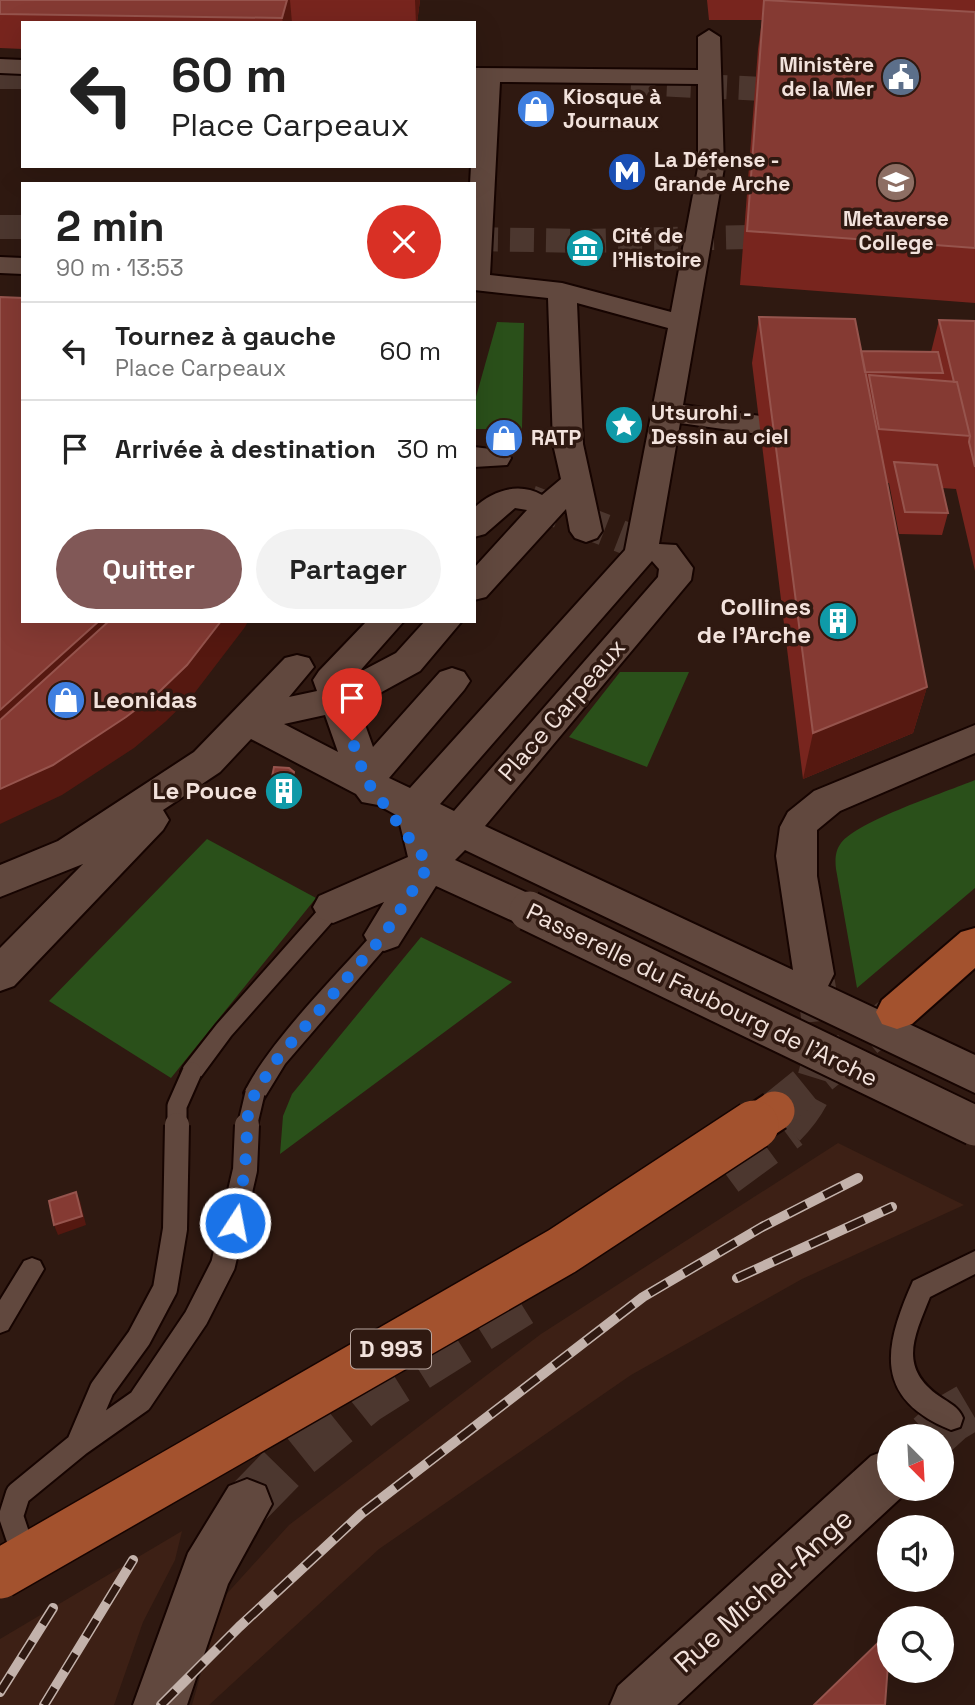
<!DOCTYPE html>
<html lang="fr">
<meta charset="utf-8">
<style>
:root{--surface:#fff;--page:#f2f2f2;--text:#222;--muted:#767676;--line:#e0e0e0;--accent:#815857}
body{margin:0;font-family:"Space Grotesk",sans-serif;background:var(--page);color:var(--text);height:100vh;display:flex;flex-direction:column;font-size:26px;white-space:nowrap}
*{box-sizing:border-box;margin:0}
p{font-size:23px;color:var(--muted)}
.icon{flex:none;width:38px;height:38px;fill:none;stroke:currentColor;stroke-width:2;stroke-linecap:round;stroke-linejoin:round}
.map{position:relative;flex:1;overflow:hidden}
.sheet{position:absolute;left:21px;top:182px;width:455px;height:441px;display:flex;flex-direction:column;background:var(--surface);border-radius:0px;box-shadow:0 7px 28px #0002}
.sheet>*{flex:none}
.guide{position:absolute;left:21px;top:21px;width:455px;height:147px;border-radius:0px;box-shadow:0 7px 28px #0002;background:#fff;color:var(--text);overflow:hidden}
.needle{width:46px;rotate:156deg}
.tools{position:absolute;left:877px;top:1424px;display:grid;gap:14px}
.tools a{display:grid;place-items:center;width:77px;height:77px;border-radius:50%;background:var(--surface);box-shadow:0 7px 28px #0002;font-size:35px}
.pin{position:absolute;display:grid;place-items:center;width:60px;height:60px;color:#fff;margin:-72px -30px;border-radius:50% 50% 50% 0;rotate:-45deg;box-shadow:0 0 7px #0007}
.pin .icon{rotate:45deg}
.me{position:absolute;width:77px;margin:-38px;rotate:11deg;stroke-linejoin:round;filter:drop-shadow(0 0 5px #0008)}
.turn{display:flex;align-items:center;gap:24px;height:147px;padding:0 35px;font-size:32px}
.turn .icon{width:91px;height:91px;stroke-width:2.5}
.turn b{display:block;font-size:49px;line-height:60px}
.round{display:grid;place-items:center;flex:none;width:74px;height:74px;border-radius:37px;background:var(--page)}
.summary{display:flex;align-items:center;justify-content:space-between;height:119px;padding:0 35px}
h1{font-size:42px;font-weight:700;line-height:52px}
.primary-button{display:flex;gap:14px;margin-top:auto;padding:14px 35px}
.primary-button a{flex:1;height:80px;border-radius:42px;background:var(--accent);color:#fff;font-size:28px;font-weight:700;line-height:80px;text-align:center}
.primary-button a+a{background:var(--page);color:var(--text)}
ul{padding:0;list-style:none}
li{display:flex;align-items:center;gap:21px;height:98px;padding:0 35px;border-top:2px solid var(--line)}
li div{flex:1}
li b{display:block;font-size:26px}
li em{font-style:normal}
.map>svg:first-child{display:block}
.built{fill:#3d2015}
.green{fill:#2a501a}
.lines{fill:none;stroke-linecap:round;stroke-linejoin:round}
.street-tunnel-far2{stroke:#4c372f;stroke-width:32;stroke-dasharray:32 16;stroke-linecap:butt}
.street-tunnel-far1{stroke:#4c372f;stroke-width:39;stroke-dasharray:39 19;stroke-linecap:butt}
.street-tunnel{stroke:#4c372f;stroke-width:49;stroke-dasharray:49 24;stroke-linecap:butt}
.primary-tunnel{stroke:#4c372f;stroke-width:39;stroke-dasharray:39 19;stroke-linecap:butt}
.highway-tunnel{stroke:#4c372f;stroke-width:24;stroke-dasharray:24 12;stroke-linecap:butt}
.lane-casing{stroke:#160401;stroke-width:4}
.street-casing{stroke:#160401;stroke-width:4}
.primary-casing{stroke:#160401;stroke-width:4}
.lane{fill:#61483e;fill-rule:evenodd}
.street{fill:#61483e;fill-rule:evenodd}
.primary{fill:#a3522e;fill-rule:evenodd}
.rail-casing{stroke:#c3b2ab;stroke-width:10}
.rail{stroke:#2f1911;stroke-width:7;stroke-dasharray:20;stroke-linecap:butt}
.lane-bridge-far1-casing{stroke:#160401;stroke-width:23;stroke-linecap:butt}
.lane-bridge-casing{stroke:#160401;stroke-width:28;stroke-linecap:butt}
.street-bridge-casing{stroke:#160401;stroke-width:43;stroke-linecap:butt}
.primary-bridge-far1-casing{stroke:#160401;stroke-width:43;stroke-linecap:butt}
.primary-bridge-casing{stroke:#160401;stroke-width:52;stroke-linecap:butt}
.lane-bridge-far1{stroke:#61483e;stroke-width:19}
.lane-bridge{stroke:#61483e;stroke-width:24}
.street-bridge{stroke:#61483e;stroke-width:39}
.primary-bridge-far1{stroke:#a3522e;stroke-width:39}
.primary-bridge{stroke:#a3522e;stroke-width:49}
.wall{fill:#78251e}
.shaded-wall{fill:#551810}
.building{fill:#853a33;stroke:#96544d;stroke-width:2}
.route{stroke:#1a73e8;stroke-width:12;stroke-dasharray:0 21.6}
.labels{text-anchor:middle;stroke-width:7;stroke-linejoin:round;paint-order:stroke}
.far-poi-label{font-size:21px;font-weight:bold;fill:#f2e2dc;stroke:#2f1911;text-anchor:start}
.shield{fill:#2f1911;stroke:#b8a69f;stroke-width:2}
.shield-label{font-size:23px;font-weight:bold;fill:#f2e2dc}
.poi-label{font-size:24px;font-weight:bold;fill:#f2e2dc;stroke:#2f1911;text-anchor:end}
.street-label{font-size:24px;fill:#f2e2dc;stroke:#2f1911}
.near-street-label{font-size:28px;fill:#f2e2dc;stroke:#2f1911}
</style>
<div class="map">
<svg width="975" height="1705" viewBox="0 0 975 1705">
<rect width="100%" height="100%" fill="#2f1911"/>
<path class="built" d="M838 1143 964 1205 802 1279 631 1375 379 1549 209 1705H192L222 1599 289 1525 541 1334Z
M182 1531 175 1560 143 1622 114 1705H0V1639Z"/>
<path class="green" d="M497 322 524 323 522 429H474V404Z
M620 672H689L647 767 569 737Z
M975 780V888L857 988 836 869C835 860 835 851 841 843 858 821 946 792 975 780Z
M207 839 316 898 171 1078 49 1001Z
M421 937 512 982 280 1154 283 1116 292 1094Z"/>
<g class="lines">
<path class="street-tunnel-far2" d="M530 501 664 553"/>
<path class="street-tunnel-far1" d="M786 1127C833 1080 824 1034 814 974"/>
<path class="street-tunnel" d="M724 1172 788 1125
M930 1437 951 1418 975 1404
M247 1504 289 1461 366 1399 538 1291"/>
<path class="primary-tunnel" d="M775 1111 897 1012"/>
<path class="highway-tunnel" d="M0 77H23
M631 83 809 91
M0 227H23
M474 239 584 241 794 236"/>
<g class="lane-casing">
<path id="lane" d="M333 899 340 901 343 907 340 913 231 1036 200 1078 192 1081 184 1078 181 1072 184 1066 217 1024 326 901Z
M384 927 391 929 394 935 391 941 285 1064 263 1100 255 1102 247 1100 244 1093C270 1040 337 975 377 929Z
M975 1251V1274L930 1297C914 1337 898 1367 939 1396 949 1403 959 1407 963 1418L960 1427 951 1430C872 1398 884 1346 913 1281Z
M32 1258 40 1261 44 1269 8 1330 0 1333V1300L24 1261Z"/>
</g>
<g class="street-casing">
<path id="street" d="M709 30 720 37 724 168 683 405 781 419 792 421 796 428 792 435 781 437 680 423 659 544 676 545 693 568 691 580 485 826 793 970 776 856 780 827 788 812 814 791 975 725V753L840 811 817 830V876L834 974 828 986 975 1055V1093L465 850 455 860 543 900 549 911 543 922 529 927 515 922 436 886 398 946 384 951 370 946 364 935 384 902 333 923 319 918 313 907 319 896 408 857 398 816 378 805 362 802 356 794 251 739 220 772 163 810 169 820 163 830 14 986 0 991V948L83 864 0 897V865L58 841 194 752 285 658 297 655 309 658 314 667 289 697 317 691 313 680 319 671 367 621H404L358 673 396 653 425 621H462L420 671 358 705 373 747 440 672 452 668 464 672 470 681 464 690 389 778 410 788 625 550 668 328 577 303 583 444 602 531 597 538 586 542 575 538 570 531 566 509 486 597 474 600V568L527 510 515 508 485 534 474 537V508C493 490 519 482 542 495L561 479 553 444 548 298 474 290V184H470L471 166H474V68L698 70V37ZM500 82 698 84V168L671 312 562 283 490 275ZM652 561 659 569 658 577 454 811 440 804ZM325 715 338 752 284 724Z
M0 59 23 60V74L0 73Z
M0 257 23 258V274L0 273Z
M474 447 507 451 511 458 507 465 474 467Z
M889 1449V1489H908L907 1492 677 1705H610L618 1686 871 1456Z
M247 1479 265 1486 272 1504 228 1584 187 1705H133L188 1553 229 1486Z"/>
</g>
<g class="primary-casing">
<path id="primary" d="M975 928V968L912 1024 897 1029 882 1024 876 1012 882 1000 961 932Z"/>
</g>
<use href="#lane" class="lane"/>
<use href="#street" class="street"/>
<use href="#primary" class="primary"/>
<g class="rail-casing">
<path id="rail" d="M737 1278 892 1207
M0 1692 53 1608
M44 1705 133 1560
M161 1705 239 1627 361 1514 643 1297 762 1227 858 1178"/>
</g>
<use href="#rail" class="rail"/>
<g class="lane-bridge-far1-casing">
<path id="lane-bridge-far1" d="M177 1127V1106L192 1072
M247 1127 255 1093"/>
</g>
<g class="lane-bridge-casing">
<path id="lane-bridge" d="M79 1443 102 1389 139 1338 165 1289 175 1229 177 1125
M25 1558 11 1516 18 1494 79 1444 140 1401 196 1318 223 1265 245 1170 247 1125"/>
</g>
<g class="street-bridge-casing">
<path id="street-bridge" d="M529 911 975 1126"/>
</g>
<g class="primary-bridge-far1-casing">
<path id="primary-bridge-far1" d="M751 1127 775 1111"/>
</g>
<g class="primary-bridge-casing">
<path id="primary-bridge" d="M0 1574 562 1251 754 1125"/>
</g>
<use href="#lane-bridge-far1" class="lane-bridge-far1"/>
<use href="#lane-bridge" class="lane-bridge"/>
<use href="#street-bridge" class="street-bridge"/>
<use href="#primary-bridge-far1" class="primary-bridge-far1"/>
<use href="#primary-bridge" class="primary-bridge"/>
</g>
<path class="wall" d="M0 0H420L417 23H23V49L0 48Z
M707 0H975V303L740 285 758 49 762 20H709Z
M526 96 547 112 530 115 526 112Z
M759 317 861 351 931 352 939 320 975 321V571L956 489 942 488 948 513 942 535 899 534 889 483H887L927 687 913 733 803 779 752 363Z
M294 772 295 783 294 794 272 798 270 787Z"/>
<path class="shaded-wall" d="M287 0H290L292 23H283L282 18Z
M415 0H420L417 23H416Z
M548 102 547 112 530 115V104Z
M99 621H150L0 759V710Z
M221 621H248L245 627 193 695 165 722 134 748 62 795 0 824V789Z
M927 687 913 733 803 779 813 733Z
M294 772 295 783 294 794 292 783Z
M76 1192 80 1201 86 1225 58 1235 54 1225Z"/>
<path class="building" d="M0 0H287L282 18 0 14Z
M764 0 975 12V248L747 231Z
M526 96H547L548 102 530 104 526 101Z
M0 297 23 298V621H99L0 710Z
M759 317 855 319 927 687 813 733Z
M939 320 975 321V467L969 442 970 436 957 382H954Z
M861 351 938 352 943 373 865 372Z
M869 375 957 382 970 436 879 429Z
M894 462 937 465 948 513 905 512Z
M109 621H221L187 665 159 692 126 717 53 765 0 789V720Z
M274 767 289 768 294 772 292 783 270 787Z
M76 1192 82 1216 54 1225 49 1201Z
M889 1632V1650L885 1705H814Z"/>
<g class="lines">
<path class="route" d="M235 1223 245 1170 248 1113 255 1093 278 1058 384 935 429 865 366 780 352 740"/>
</g>
<defs>
<g id="civic-disc" transform="scale(2.0125)"><circle r="9.5" fill="#5c6f8a" stroke="#2f1911"/><path d="M-.6-6.5H3V-4.5H.6V-3L4-1V1h2V6H-6V1h2V-1L-.6-3ZM-1.2 2.5V6h2.4V2.5Z" fill="#fff"/></g>
<g id="shop-disc" transform="scale(2.0125)"><circle r="9.5" fill="#3f7fe0" stroke="#2f1911"/><path d="M-5-2.5h2.3a2.7 3.5 0 0 1 5.4 0H5L5.5 6h-11ZM-1.5-2.5h3a1.5 2.3 0 0 0-3 0Z" fill="#fff"/></g>
<g id="metro-disc" transform="scale(2.0125)"><circle r="9.5" fill="#1a4fb4" stroke="#2f1911"/><path d="M-5.5 5V-5H-3L0 0L3-5H5.5V5H3V-.5L0 4L-3-.5V5Z" fill="#fff"/></g>
<g id="university-disc" transform="scale(2.0125)"><circle r="9.5" fill="#8d6e63" stroke="#2f1911"/><path d="M0-5L7-2L0 1L-7-2ZM-4 1L0 2.5L4 1V4Q0 6-4 4Z" fill="#fff"/></g>
<g id="museum-disc" transform="scale(2.0125)"><circle r="9.5" fill="#0f9aa8" stroke="#2f1911"/><path d="M0-6L6-3V-2H-6V-3ZM-5-1h2V3h-2ZM-1-1h2V3h-2ZM3-1h2V3H3ZM-6 4H6V6H-6Z" fill="#fff"/></g>
<g id="sight-disc" transform="scale(2.0125)"><circle r="9.5" fill="#0f9aa8" stroke="#2f1911"/><path d="M0-6L1.8-2.2L6-1.7L2.9 1.2L3.7 5.4L0 3.3L-3.7 5.4L-2.9 1.2L-6-1.7L-1.8-2.2Z" fill="#fff"/></g>
<g id="building-disc" transform="scale(2.0125)"><circle r="9.5" fill="#0f9aa8" stroke="#2f1911"/><path d="M-4-6H4V6H1V3H-1V6H-4ZM-2.5-4.3h1.7v1.8h-1.7ZM.8-4.3h1.7v1.8H.8ZM-2.5-1h1.7V.8h-1.7ZM.8-1h1.7V.8H.8Z" fill="#fff"/></g>
</defs>
<g fill-rule="evenodd">
<use href="#civic-disc" x="901" y="77"/>
<use href="#shop-disc" x="536" y="109"/>
<use href="#metro-disc" x="627" y="172"/>
<use href="#university-disc" x="896" y="182"/>
<use href="#museum-disc" x="585" y="248"/>
<use href="#sight-disc" x="624" y="425"/>
<use href="#shop-disc" x="504" y="438"/>
<use href="#building-disc" x="838" y="621"/>
<use href="#shop-disc" x="66" y="700"/>
<use href="#building-disc" x="284" y="791"/>
</g>
<g class="labels">
<g class="far-poi-label">
<text x="874" y="72" text-anchor="end">Ministère<tspan x="874" dy="24">de la Mer</tspan></text>
<text x="563" y="104">Kiosque à<tspan x="563" dy="24">Journaux</tspan></text>
<text x="654" y="167">La Défense -<tspan x="654" dy="24">Grande Arche</tspan></text>
<text x="896" y="226" text-anchor="middle">Metaverse<tspan x="896" dy="24">College</tspan></text>
<text x="612" y="243">Cité de<tspan x="612" dy="24">l'Histoire</tspan></text>
<text x="651" y="420">Utsurohi -<tspan x="651" dy="24">Dessin au ciel</tspan></text>
<text x="531" y="445">RATP</text>
</g>
<rect class="shield" x="351" y="1329.5" width="80" height="39" rx="5"/>
<g class="shield-label">
<text x="391" y="1357">D 993</text>
</g>
<g class="poi-label">
<text x="811" y="615">Collines<tspan x="811" dy="28">de l'Arche</tspan></text>
<text x="93" y="708" text-anchor="start">Leonidas</text>
<text x="257" y="799">Le Pouce</text>
</g>
<g class="street-label">
<text transform="translate(562 710) rotate(-49)" y="8">Place Carpeaux</text>
<text transform="translate(702 995) rotate(26)" y="8">Passerelle du Faubourg de l'Arche</text>
</g>
<g class="near-street-label">
<text transform="translate(763 1590) rotate(-42)" y="10">Rue Michel-Ange</text>
</g>
</g>
</svg>
<div class="tools">
<a><svg class="needle" viewBox="-14 -14 28 28"><path d="M0-13l5 13h-10z" fill="#e53935"/><path d="M0 13l5-13h-10z" fill="#767676"/></svg></a>
<a><svg class="icon" aria-label="sound" viewBox="0 0 24 24"><path d="M4 9h4l5-4v14l-5-4H4zM17 9q2 3 0 6"/></svg></a>
<a><svg class="icon" aria-label="search" viewBox="0 0 24 24"><circle cx="10" cy="10" r="6"/><path d="M15 15l6 6"/></svg></a>
</div>
<div class="pin" style="left:352px;top:740px;background:#d93025"><svg class="icon" aria-label="arrive" viewBox="0 0 24 24"><path d="M6 21V4h12l-3 4 3 4H6"/></svg></div>
<svg class="me" style="left:235px;top:1223px" viewBox="-20 -20 40 40"><circle r="17" fill="#1a73e8" stroke="#fff" stroke-width="3"/><path d="M0-11L8 9 0 5-8 9z" fill="#fff"/></svg>
<div class="guide">
<div class="turn"><svg class="icon" aria-label="left" viewBox="0 0 24 24"><path d="M17 20v-9H6M10 6l-5 5 5 5"/></svg><div><b>60 m</b>Place Carpeaux</div></div>
</div>
<section class="sheet">
<div class="summary"><div><h1>2 min</h1><p>90 m · 13:53</p></div><a class="round" style="background:#d93025;color:#fff"><svg class="icon" aria-label="close" viewBox="0 0 24 24"><path d="M6 6l12 12M18 6L6 18"/></svg></a></div>
<ul>
<li><svg class="icon" aria-label="left" viewBox="0 0 24 24"><path d="M17 20v-9H6M10 6l-5 5 5 5"/></svg><div><b>Tournez à gauche</b><p>Place Carpeaux</p></div><em>60 m</em></li>
<li><svg class="icon" aria-label="arrive" viewBox="0 0 24 24"><path d="M6 21V4h12l-3 4 3 4H6"/></svg><div><b>Arrivée à destination</b></div><em>30 m</em></li>
</ul>
<div class="primary-button"><a>Quitter</a><a>Partager</a></div>
</section>
</div>
